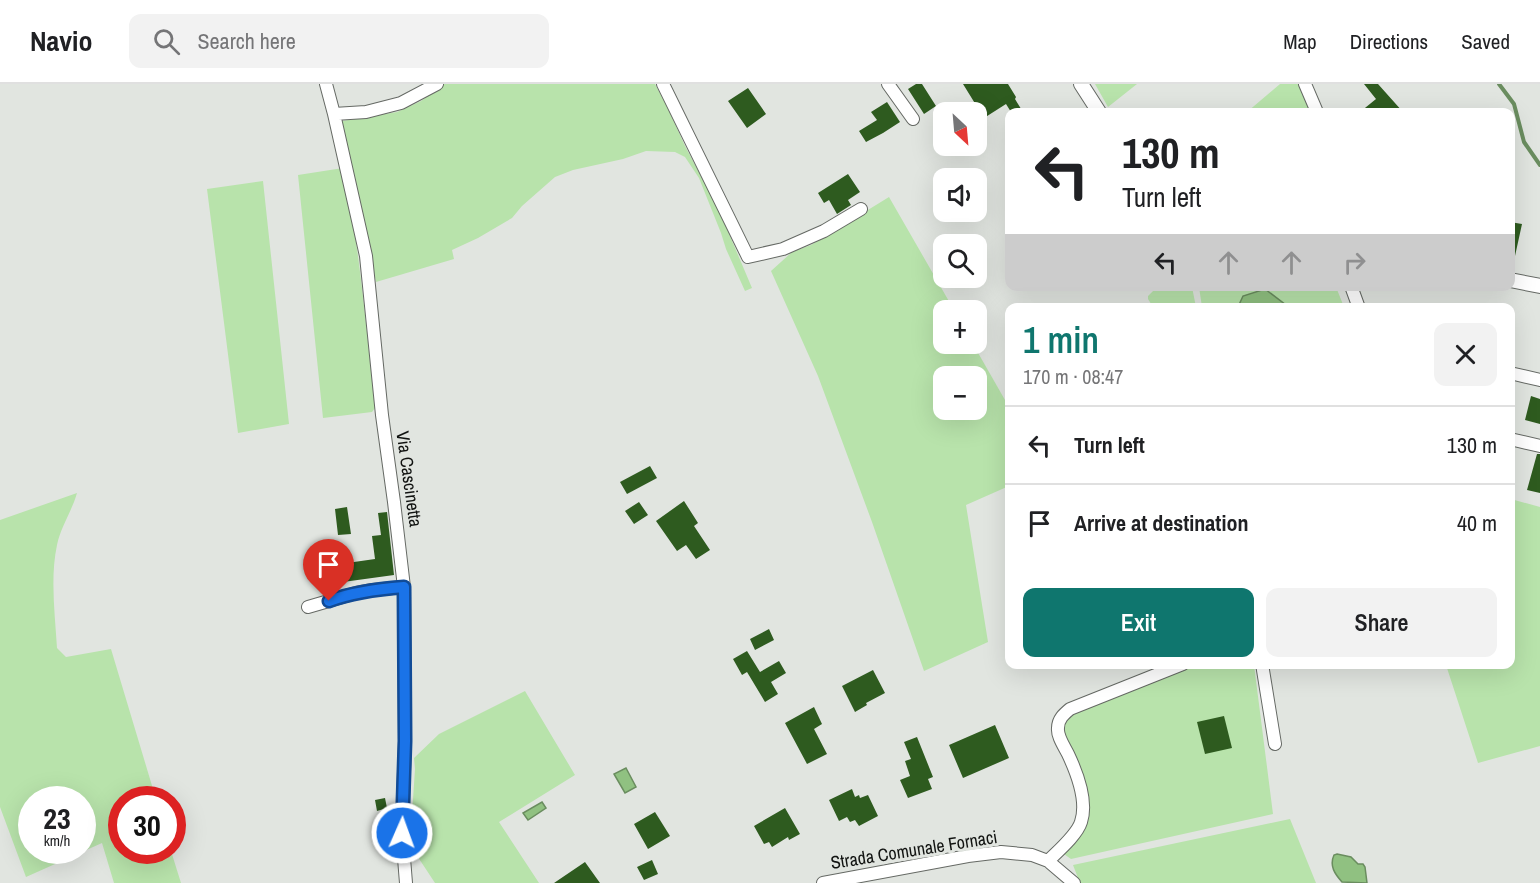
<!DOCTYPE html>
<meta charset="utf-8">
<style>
:root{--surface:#fff;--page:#f2f2f2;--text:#202124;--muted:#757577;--line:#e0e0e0;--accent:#0f766e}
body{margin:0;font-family:"Archivo Narrow",sans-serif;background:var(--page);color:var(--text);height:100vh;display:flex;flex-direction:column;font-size:22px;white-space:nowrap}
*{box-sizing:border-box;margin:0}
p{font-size:20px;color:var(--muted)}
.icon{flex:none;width:33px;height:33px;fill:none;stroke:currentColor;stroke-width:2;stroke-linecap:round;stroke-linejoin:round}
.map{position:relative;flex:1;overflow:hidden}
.sheet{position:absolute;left:1005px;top:219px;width:510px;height:366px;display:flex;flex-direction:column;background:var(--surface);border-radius:12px;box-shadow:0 6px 24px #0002}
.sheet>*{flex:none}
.hud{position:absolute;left:1005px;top:24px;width:510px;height:183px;border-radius:12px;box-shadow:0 6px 24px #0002;background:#fff;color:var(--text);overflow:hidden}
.needle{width:39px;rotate:154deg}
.buttons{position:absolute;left:933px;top:18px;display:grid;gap:12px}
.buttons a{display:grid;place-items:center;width:54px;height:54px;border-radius:12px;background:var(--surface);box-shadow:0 6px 24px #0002;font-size:30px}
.speed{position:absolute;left:18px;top:702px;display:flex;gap:12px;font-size:30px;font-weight:700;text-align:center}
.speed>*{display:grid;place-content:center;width:78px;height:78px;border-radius:50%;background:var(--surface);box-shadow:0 6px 24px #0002;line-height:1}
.speed small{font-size:15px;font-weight:400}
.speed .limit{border:9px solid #d22;background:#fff;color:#111}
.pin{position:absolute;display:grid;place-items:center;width:51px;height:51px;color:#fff;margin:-62px -26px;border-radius:50% 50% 50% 0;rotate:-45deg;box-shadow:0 0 6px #0007}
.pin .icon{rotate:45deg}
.me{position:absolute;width:66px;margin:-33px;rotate:2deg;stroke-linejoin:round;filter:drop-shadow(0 0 4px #0008)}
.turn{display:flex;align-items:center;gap:21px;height:126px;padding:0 18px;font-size:27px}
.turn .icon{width:78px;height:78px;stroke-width:2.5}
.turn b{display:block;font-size:42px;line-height:51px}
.lanes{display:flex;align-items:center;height:57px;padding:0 18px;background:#0003;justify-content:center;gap:30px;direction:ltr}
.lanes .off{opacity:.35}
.round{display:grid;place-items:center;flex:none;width:63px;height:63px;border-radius:12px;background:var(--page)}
.summary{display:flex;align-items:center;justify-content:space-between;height:102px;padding:0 18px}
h1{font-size:36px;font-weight:600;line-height:45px;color:var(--accent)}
.button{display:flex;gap:12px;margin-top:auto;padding:12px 18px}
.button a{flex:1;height:69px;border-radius:12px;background:var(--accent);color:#fff;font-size:24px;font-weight:600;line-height:69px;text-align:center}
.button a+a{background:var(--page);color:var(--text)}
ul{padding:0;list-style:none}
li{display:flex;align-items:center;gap:18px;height:78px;padding:0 18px;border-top:2px solid var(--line)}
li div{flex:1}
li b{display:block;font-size:22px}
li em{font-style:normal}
header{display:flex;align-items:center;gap:36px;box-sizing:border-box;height:84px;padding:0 30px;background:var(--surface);border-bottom:2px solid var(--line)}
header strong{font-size:28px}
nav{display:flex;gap:33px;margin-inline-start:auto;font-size:21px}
.search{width:420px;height:54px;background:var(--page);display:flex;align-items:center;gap:15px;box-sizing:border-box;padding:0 21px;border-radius:12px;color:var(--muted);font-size:22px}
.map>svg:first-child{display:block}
.green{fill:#b8e3ab;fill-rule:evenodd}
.water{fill:#90c181;stroke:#6a8d5f;stroke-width:1.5}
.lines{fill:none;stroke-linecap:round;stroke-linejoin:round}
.stream{stroke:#6a8d5f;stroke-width:4}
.building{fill:#2e5b1f}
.minor-casing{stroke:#656964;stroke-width:14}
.tertiary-casing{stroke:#656964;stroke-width:16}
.minor{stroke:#fff;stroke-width:12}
.tertiary{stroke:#fff;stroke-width:14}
.route-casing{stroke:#114b97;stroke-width:15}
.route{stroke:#1a73e8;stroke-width:10}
.labels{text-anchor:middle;stroke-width:6;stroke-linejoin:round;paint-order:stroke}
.street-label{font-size:18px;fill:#111311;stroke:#e1e5e0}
</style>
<header>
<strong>Navio</strong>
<div class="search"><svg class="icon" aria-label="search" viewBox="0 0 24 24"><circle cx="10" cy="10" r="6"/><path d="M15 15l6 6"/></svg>Search here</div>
<nav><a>Map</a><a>Directions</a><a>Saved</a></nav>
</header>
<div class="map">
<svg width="1540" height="799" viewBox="0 0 1540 799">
<rect width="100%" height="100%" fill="#e1e5e0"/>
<path class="green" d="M444 0H655L667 22 685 62 719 126 752 204 745 207 726 165 721 149 699 94 685 73 675 68 646 67 623 75 573 86 555 93 522 122 512 134 478 154 452 166 454 175 376 198 342 37 397 28 421 17Z
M1095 0H1137L1108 23Z
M1280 0H1302L1313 28H1247Z
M343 84C360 163 366 244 375 324L372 328 323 334 298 91Z
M263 97 289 340 238 349 207 105Z
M889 113 954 226H944V260H973L1009 323V402L966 421 988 558 924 587 872 438 818 292 771 187 792 168 811 161ZM944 292H976V326H944Z
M1157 203H1192L1196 223H1153L1148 215V212Z
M1199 203H1336L1344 223H1202Z
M77 409C72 427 61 442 57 461 50 494 55 530 57 564L66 573 111 565 156 715 122 716V766L171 767 181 799H114L102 759 26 793 0 723V436ZM32 716H82V766H32Z
M1511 415 1540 423V662L1478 679 1446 581 1510 580Z
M1190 581H1254L1273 730 1071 775 1061 768 1085 743 1062 650V639L1073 627Z
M525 607 575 691 499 738 539 799H435L410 761 415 685 414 674 439 650Z
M1290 735 1316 799H1080L1073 781Z"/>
<path class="water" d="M1265 205 1286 221 1287 223H1238L1243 212Z
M626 684 636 703 625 709 614 690Z
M542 718 546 724 528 736 523 729Z
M1337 770 1351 773 1358 780H1363L1365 783 1367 799 1342 798C1335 790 1329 782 1334 771Z"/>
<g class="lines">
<path class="stream" d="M1499 0 1514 20 1524 58 1540 81"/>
</g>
<path class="building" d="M916 0H922L936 22 924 30 908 5Z
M963 0H1008L1016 13 1015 15 1023 28H1011L1006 20 984 34Z
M1364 0H1378L1403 28H1360L1376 15Z
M748 4 766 30 747 44 728 17Z
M887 18 900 38 883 49 866 58 859 47 877 36 871 28Z
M848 90 860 108 848 116 851 121 837 130 829 116 824 119 818 109Z
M1510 138 1522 140 1515 172 1510 171Z
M1531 312 1540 315V340L1525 336Z
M1537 370H1540V409L1527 406Z
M650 382 657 394 627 410 620 398Z
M684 417 698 439 694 442 710 466 696 475 686 461 677 467 656 437Z
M639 418 648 431 634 440 625 427Z
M347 423 351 450 338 451 335 425Z
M387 428 394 491 343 498 340 480 375 475 372 452 381 451 378 429Z
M769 545 774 556 755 566 750 555Z
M747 567 760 588 779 577 786 589 771 598 778 610 765 618 747 588 742 591 733 575Z
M873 586 885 609 866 619 867 621 855 628 842 602Z
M814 623 822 640 814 645 827 670 807 680 785 639Z
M1224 632 1232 664 1205 670 1197 638Z
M995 641 1009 674 963 694 949 661Z
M917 653 933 693 928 695 932 705 908 714 900 696 910 692 905 677 911 675 904 658Z
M852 705 855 713 859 711 860 714 868 711 878 732 859 742 855 736 850 738 847 733 839 737 829 716Z
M385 714 387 724 377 727 375 716Z
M785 724 800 750 789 756 788 753 772 763 769 758 764 760 754 742Z
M655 728 670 752 648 765 634 740Z
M652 776 658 790 644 796 637 783Z
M585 778 600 799H554Z"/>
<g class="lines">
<g class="minor-casing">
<path id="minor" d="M326 0 334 30 366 172 382 331 394 418 404 503 405 657 402 749 406 799
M663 0 748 173 783 165 824 147 861 125
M888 0 913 35
M1305 0 1317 28
M334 30 366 28 401 19 437 0
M1351 202 1359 224
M1510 289 1540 296
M1510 355 1540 362
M308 523 356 509 372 506 404 503
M1262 580 1275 660
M1048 777C1058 767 1077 751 1081 738 1088 717 1077 689 1068 670 1064 662 1057 652 1058 644 1058 635 1064 630 1070 625L1183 580
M823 799 968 772 1001 768 1032 771 1048 777 1074 799"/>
</g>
<g class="tertiary-casing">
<path id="tertiary" d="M1081 0 1099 28
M1510 196 1540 202"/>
</g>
<use href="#minor" class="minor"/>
<use href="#tertiary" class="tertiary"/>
</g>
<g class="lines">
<g class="route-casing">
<path id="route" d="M329 517C353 508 378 505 404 503L405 657 402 749"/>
</g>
<use href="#route" class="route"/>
</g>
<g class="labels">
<g class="street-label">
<text transform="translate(409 395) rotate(82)" y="6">Via Cascinetta</text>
<text transform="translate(914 766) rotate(-9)" y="6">Strada Comunale Fornaci</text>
</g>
</g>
</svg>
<div class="buttons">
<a><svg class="needle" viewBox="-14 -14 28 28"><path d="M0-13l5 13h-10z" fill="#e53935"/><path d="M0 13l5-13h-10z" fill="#757577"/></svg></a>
<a><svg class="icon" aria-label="sound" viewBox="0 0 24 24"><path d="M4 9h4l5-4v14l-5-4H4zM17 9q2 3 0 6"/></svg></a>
<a><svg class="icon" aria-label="search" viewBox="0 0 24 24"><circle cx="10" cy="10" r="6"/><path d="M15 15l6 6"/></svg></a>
<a>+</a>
<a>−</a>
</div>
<div class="speed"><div>23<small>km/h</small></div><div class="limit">30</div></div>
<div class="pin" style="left:329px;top:517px;background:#d93025"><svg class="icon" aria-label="arrive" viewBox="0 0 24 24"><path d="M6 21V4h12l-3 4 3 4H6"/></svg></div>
<svg class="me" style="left:402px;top:749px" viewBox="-20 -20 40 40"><circle r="17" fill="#1a73e8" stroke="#fff" stroke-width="3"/><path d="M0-11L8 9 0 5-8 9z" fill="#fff"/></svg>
<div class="hud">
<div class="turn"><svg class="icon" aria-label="left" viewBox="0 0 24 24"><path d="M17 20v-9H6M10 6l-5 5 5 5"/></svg><div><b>130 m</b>Turn left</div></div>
<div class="lanes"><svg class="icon" aria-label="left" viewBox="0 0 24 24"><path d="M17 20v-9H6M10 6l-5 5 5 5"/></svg><svg class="icon off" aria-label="ahead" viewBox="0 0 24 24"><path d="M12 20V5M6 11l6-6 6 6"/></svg><svg class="icon off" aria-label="ahead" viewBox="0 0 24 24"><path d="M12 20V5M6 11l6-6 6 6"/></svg><svg class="icon off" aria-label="right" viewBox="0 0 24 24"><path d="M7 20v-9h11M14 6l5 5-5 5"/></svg></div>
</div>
<section class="sheet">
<div class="summary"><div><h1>1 min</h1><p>170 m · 08:47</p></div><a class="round"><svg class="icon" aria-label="close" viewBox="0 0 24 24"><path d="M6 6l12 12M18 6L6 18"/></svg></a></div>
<ul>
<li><svg class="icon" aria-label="left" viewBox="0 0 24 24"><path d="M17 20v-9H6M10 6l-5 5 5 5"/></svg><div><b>Turn left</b></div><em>130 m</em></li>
<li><svg class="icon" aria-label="arrive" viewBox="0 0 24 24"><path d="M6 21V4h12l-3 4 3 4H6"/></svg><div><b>Arrive at destination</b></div><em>40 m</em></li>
</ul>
<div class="button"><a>Exit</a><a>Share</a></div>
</section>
</div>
